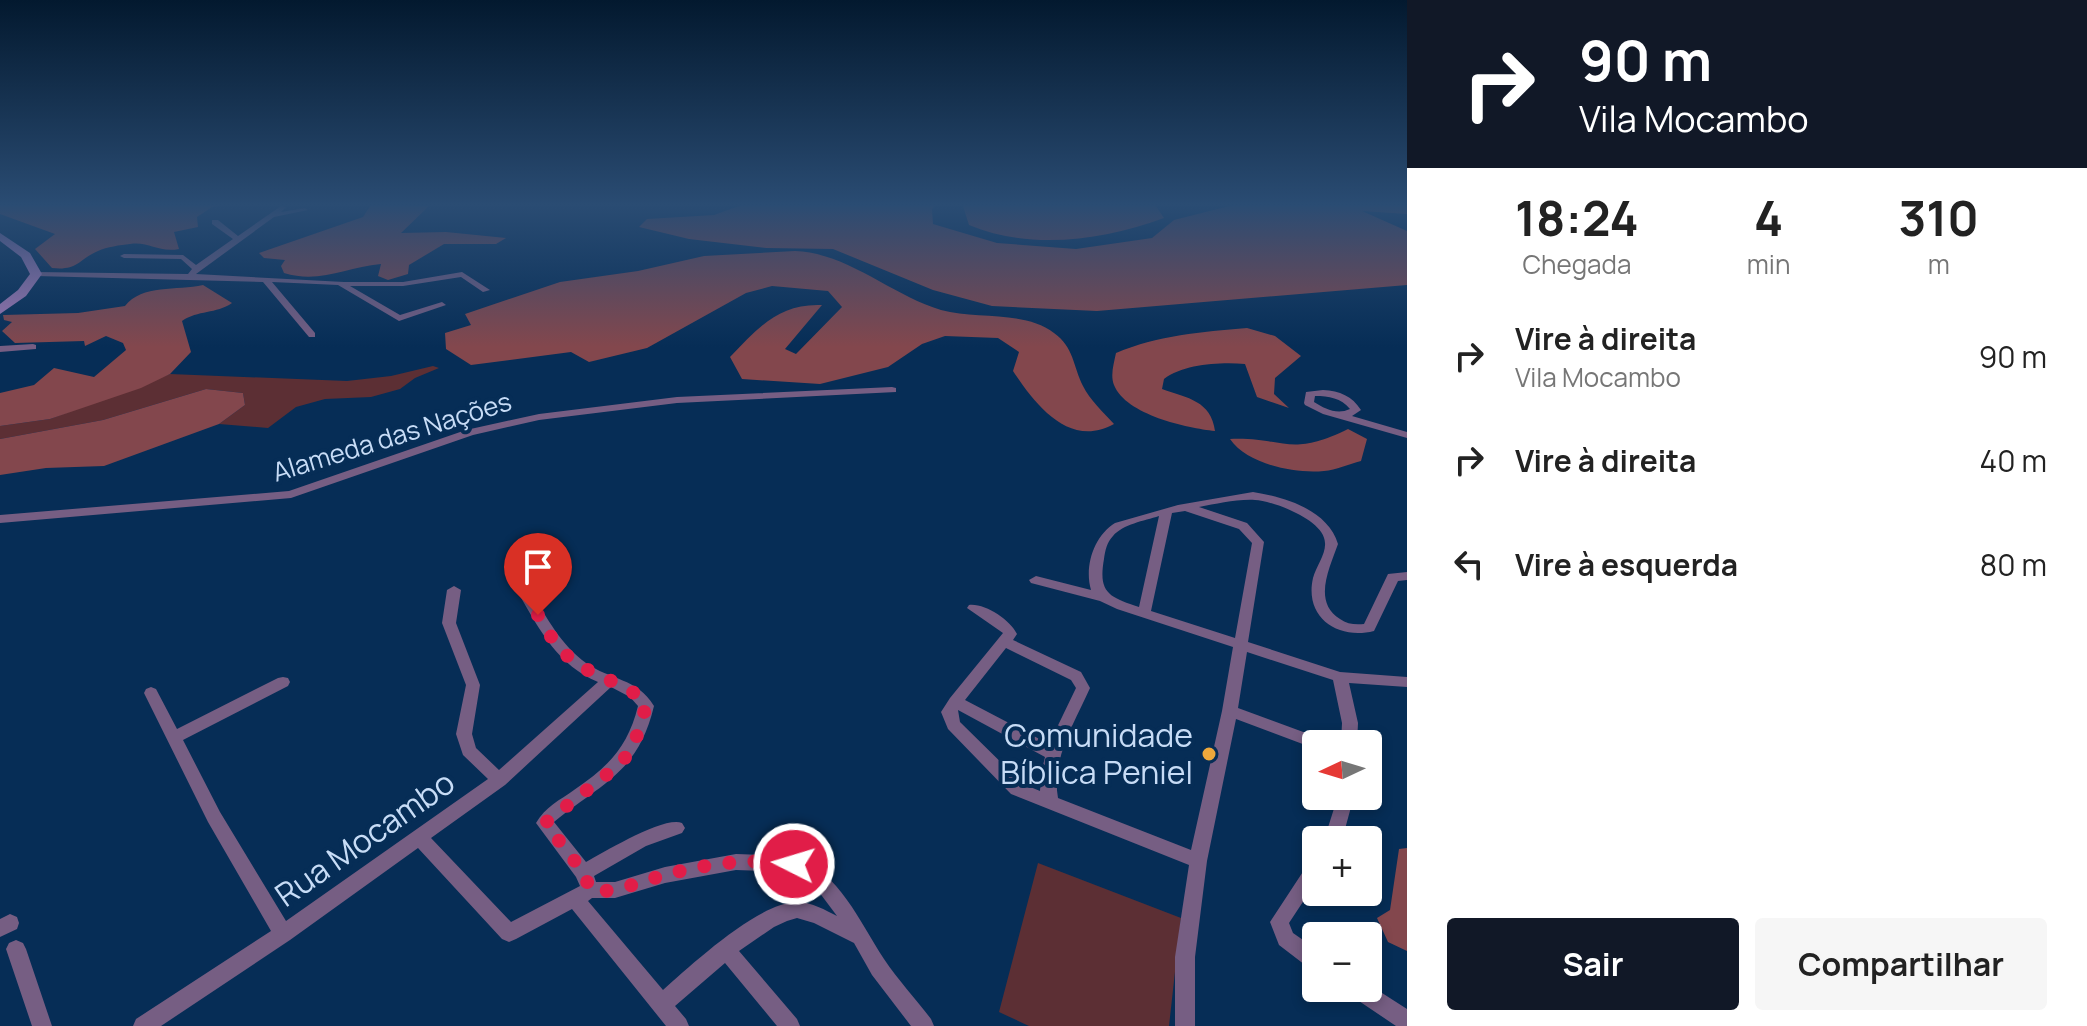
<!DOCTYPE html>
<html lang="pt">
<meta charset="utf-8">
<style>
:root{--surface:#fff;--page:#f6f6f6;--text:#222;--muted:#767676;--accent:#111827}
body{margin:0;font-family:Manrope,sans-serif;background:var(--page);color:var(--text);height:100vh;display:flex;flex-direction:column;font-size:30px;white-space:nowrap}
*{box-sizing:border-box;margin:0}
p{font-size:26px;color:var(--muted)}
.icon{flex:none;width:44px;height:44px;fill:none;stroke:currentColor;stroke-width:2;stroke-linecap:round;stroke-linejoin:round}
.map{position:relative;flex:1;overflow:hidden}
.drawer{display:flex;flex-direction:column;background:var(--surface);width:680px}
.drawer>*{flex:none}
.top-card{background:#111827;color:#fff;overflow:hidden}
.needle{width:52px;rotate:266deg}
.buttons{position:absolute;left:1302px;top:730px;display:grid;gap:16px}
.buttons a{display:grid;place-items:center;width:80px;height:80px;border-radius:8px;background:var(--surface);box-shadow:0 4px 12px #0003;font-size:40px}
.pin{position:absolute;display:grid;place-items:center;width:68px;height:68px;color:#fff;margin:-82px -34px;border-radius:50% 50% 50% 0;rotate:-45deg;box-shadow:0 0 8px #0007}
.pin .icon{rotate:45deg}
.me{position:absolute;width:88px;margin:-44px;rotate:275deg;stroke-linejoin:round;filter:drop-shadow(0 0 6px #0008)}
.turn{display:flex;align-items:center;gap:28px;height:168px;padding:0 40px;font-size:36px}
.turn .icon{width:104px;height:104px;stroke-width:2.5}
.turn b{display:block;font-size:56px;line-height:68px}
.eta{display:flex;justify-content:space-evenly;align-items:center;height:136px;text-align:center}
.eta b{font-size:48px;font-weight:700;line-height:56px}
.button{display:flex;gap:16px;margin-top:auto;padding:16px 40px}
.button a{flex:1;height:92px;border-radius:8px;background:var(--accent);color:#fff;font-size:32px;font-weight:700;line-height:92px;text-align:center}
.button a+a{background:var(--page);color:var(--text)}
ul{padding:0;list-style:none}
li{display:flex;align-items:center;gap:24px;height:104px;padding:0 40px}
li div{flex:1}
li b{display:block;font-size:30px}
li em{font-style:normal}
main{display:flex;flex:1;min-height:0}
.map>svg:first-child{display:block}
.green{fill:#5c2f34}
.forest{fill:#83474d}
.lines{fill:none;stroke-linecap:round;stroke-linejoin:round}
.minor{fill:#765e83;fill-rule:evenodd}
.secondary{fill:#a079b4;fill-rule:evenodd}
.route{stroke:#e11d48;stroke-width:14;stroke-dasharray:0 25.2}
.poi-dot{fill:#eea83c;stroke:#062d56;stroke-width:3}
.labels{text-anchor:middle;stroke-width:8;stroke-linejoin:round;paint-order:stroke}
.street-label{font-size:26px;fill:#c7dcf6;stroke:#062d56}
.near-poi-label{font-size:32px;fill:#c7dcf6;stroke:#062d56;text-anchor:end}
.near-street-label{font-size:32px;fill:#c7dcf6;stroke:#062d56}
</style>
<main>
<div class="map">
<svg width="1407" height="1026" viewBox="0 0 1407 1026">
<rect width="100%" height="100%" fill="#062d56"/>
<path class="green" d="M433 366 439 368 415 378 400 389 371 397 325 399 296 407 268 428 219 424 245 405 243 393 206 389 103 420 0 439V426L50 419 170 374 347 381 391 376Z
M1038 863 1181 918 1169 1026H1029L999 1012Z"/>
<path class="forest" d="M5 203H238L212 207 197 217 198 227 174 232 179 249C158 253 149 241 130 244 120 245 107 247 98 251 79 259 78 271 52 268L35 249 55 234 0 214V205Z
M372 203 429 206 401 233 446 232 506 238 496 244H444L409 265 408 274 388 280 378 276 381 264C346 267 320 284 284 273L281 266 285 260 264 258 259 253 363 217Z
M747 203H938L932 209 933 224 997 243 1076 249 1152 238 1174 220 1241 203H1407V214L1362 211 1407 231V285L1097 311 992 306 933 290 833 249 766 248 689 239 639 227 647 219 714 215Z
M962 203H1154L1164 218C1103 240 1032 251 969 225Z
M795 251C848 253 891 295 941 310 977 320 1024 310 1054 333 1074 347 1073 366 1083 386 1090 400 1103 412 1114 424 1069 449 1035 404 1013 371L1019 352 998 338 945 336 922 344 888 367 820 384 742 379 730 357C758 328 779 303 822 305L785 349 796 354 842 307 828 291 772 286 746 293 647 348 589 362 571 352 471 365 446 349 445 333 471 325 465 314 560 282 638 271 704 256Z
M203 285 232 303C216 314 198 310 182 321L191 352 170 374 141 388 50 419 0 426V393L34 385 54 368 94 377 126 350 123 343 106 336 85 346 84 341 15 343 2 331 12 322 4 320 3 315 78 313 125 306C142 284 177 291 203 285Z
M1247 328 1275 336 1301 356 1275 378 1274 394 1289 408 1257 397 1245 364C1220 362 1184 364 1164 379L1162 389C1188 398 1211 401 1215 431 1187 428 1126 415 1114 385 1110 375 1114 363 1116 353 1159 335 1201 332 1247 328Z
M206 389 243 393 245 405 219 424 104 466 46 468 0 475V439L103 420Z
M1348 429 1367 439 1361 461C1349 464 1336 470 1324 471 1294 474 1247 464 1230 439 1286 437 1289 458 1348 429Z
M1407 848V951L1388 942 1377 918 1390 910 1399 849Z"/>
<g class="lines">
<path class="minor" d="M281 206 286 207 281 212 305 208 308 210 274 217 196 274 344 282H403L462 272 490 290 483 292 461 277 403 286H350L400 315 442 302 446 305 399 321 338 285 272 282 315 333V337H309L263 282 36 276 32 274 36 272 188 274 192 269 181 259 124 258 120 256 124 254 183 255 196 265 233 239 212 224V220H218L238 236Z
M33 344 36 345V349L0 352V346Z
M892 387 896 388V392L677 403 539 420 473 435 291 498 0 523V515L289 491 466 430 539 414 677 397Z
M1323 390C1340 391 1352 396 1361 410L1352 416 1407 432V438L1323 414 1305 405 1304 403 1306 392ZM1315 396C1329 396 1341 398 1350 409 1337 415 1325 409 1314 402Z
M1253 492C1285 497 1328 510 1338 544 1330 567 1312 602 1340 619 1347 624 1355 625 1364 624L1388 574 1407 572V580L1398 581 1374 631C1338 640 1304 618 1313 578 1316 567 1326 554 1325 543 1325 520 1273 501 1255 500 1236 499 1217 504 1199 507L1247 523 1264 542 1248 642 1340 672 1407 677V687L1349 683 1358 723 1357 744H1341L1342 723 1333 680 1247 652 1238 708 1325 740 1327 744H1316V749L1236 719 1207 861 1195 957V1026H1175V957L1189 865 1011 794 948 729 941 712 950 698 1003 633 967 608 969 605C985 603 1010 620 1017 634L1013 640 1081 672 1090 688C1075 722 1051 759 1058 798L1191 850 1222 711 1233 647 1117 609 1100 601 1031 583 1029 580 1036 576 1091 590C1084 566 1094 536 1115 523L1178 505ZM1185 511 1239 529 1252 543 1235 638 1151 611 1172 513ZM1159 516 1139 607C1109 597 1098 593 1104 559 1105 551 1107 542 1113 536 1123 524 1144 521 1159 516ZM1006 648 1071 680 1076 688 1049 744 965 700ZM958 710 1045 757 1041 774 1040 791 1023 784 960 722Z
M454 586 461 590 456 623 480 685 472 734 476 748 499 770 598 682C559 666 540 631 520 596L522 593H532C547 618 561 645 586 663 610 680 637 678 654 706 638 773 602 783 554 822L586 862C605 852 663 816 682 823L685 828 682 833 646 846 594 876 596 882H615L665 867 736 854 794 856C840 873 859 921 884 959 898 980 916 999 931 1019L934 1026H911L872 975 854 943 814 923 797 918 787 921 774 927 739 951 797 1019 800 1026H777L725 963 675 1006 686 1019 689 1026H666L572 909 516 939 509 942 502 939 418 848 290 940 161 1026H133L136 1019 271 931 208 822 144 693 146 689 151 687 156 689 177 729 278 678 283 677 288 678 290 682 288 686 183 740 220 812 286 921 488 779 463 755 456 734 466 685 442 623 447 590ZM611 687 630 697 638 706C628 747 608 767 574 790 560 800 545 807 536 823L576 877 580 886 511 922 431 838 505 785ZM736 870 791 872 819 892 837 916C825 910 810 901 796 902 758 903 691 965 663 990L588 901 592 898H615L665 883Z
M1338 796H1354L1342 840H1324Z
M1316 859V882L1289 923 1293 933 1316 949V970L1309 968 1279 945 1270 922 1310 861Z
M10 914 17 917 19 923 17 929 0 937V919Z
M16 940 23 943 26 949 52 1026H32L6 949 9 943Z
M1368 984 1407 1009V1026H1396L1350 995 1347 988H1368Z"/>
<path class="secondary" d="M0 233 30 253 42 274 26 296 0 314V304L18 290 30 274 21 257 0 241Z"/>
</g>
<linearGradient id="sky" x2="0" y2="1"><stop stop-color="#03192f"/><stop offset="0.59" stop-color="#2a4c73"/><stop offset="1" stop-color="#2a4c73" stop-opacity="0"/></linearGradient>
<rect width="1407" height="347" fill="url(#sky)"/>
<g class="lines">
<path class="route" d="M538 615C547 632 557 647 572 660 591 676 640 688 646 706L633 748 619 765 545 823 584 873 590 890C613 894 630 885 651 879 697 865 747 857 794 864"/>
</g>
<circle class="poi-dot" cx="1209" cy="754" r="8"/>
<g class="labels">
<g class="street-label">
<text transform="translate(392 437) rotate(-17)" y="9">Alameda das Nações</text>
</g>
<g class="near-poi-label">
<text x="1193" y="747">Comunidade<tspan x="1193" dy="37">Bíblica Peniel</tspan></text>
</g>
<g class="near-street-label">
<text transform="translate(365 839) rotate(-35)" y="11">Rua Mocambo</text>
</g>
</g>
</svg>
<div class="buttons">
<a><svg class="needle" viewBox="-14 -14 28 28"><path d="M0-13l5 13h-10z" fill="#e53935"/><path d="M0 13l5-13h-10z" fill="#767676"/></svg></a>
<a>+</a>
<a>−</a>
</div>
<div class="pin" style="left:538px;top:615px;background:#d93025"><svg class="icon" aria-label="arrive" viewBox="0 0 24 24"><path d="M6 21V4h12l-3 4 3 4H6"/></svg></div>
<svg class="me" style="left:794px;top:864px" viewBox="-20 -20 40 40"><circle r="17" fill="#e11d48" stroke="#fff" stroke-width="3"/><path d="M0-11L8 9 0 5-8 9z" fill="#fff"/></svg>
</div>
<section class="drawer">
<div class="top-card">
<div class="turn"><svg class="icon" aria-label="right" viewBox="0 0 24 24"><path d="M7 20v-9h11M14 6l5 5-5 5"/></svg><div><b>90 m</b>Vila Mocambo</div></div>
</div>
<div class="eta">
<div><b>18:24</b><p>Chegada</p></div>
<div><b>4</b><p>min</p></div>
<div><b>310</b><p>m</p></div>
</div>
<ul>
<li><svg class="icon" aria-label="right" viewBox="0 0 24 24"><path d="M7 20v-9h11M14 6l5 5-5 5"/></svg><div><b>Vire à direita</b><p>Vila Mocambo</p></div><em>90 m</em></li>
<li><svg class="icon" aria-label="right" viewBox="0 0 24 24"><path d="M7 20v-9h11M14 6l5 5-5 5"/></svg><div><b>Vire à direita</b></div><em>40 m</em></li>
<li><svg class="icon" aria-label="left" viewBox="0 0 24 24"><path d="M17 20v-9H6M10 6l-5 5 5 5"/></svg><div><b>Vire à esquerda</b></div><em>80 m</em></li>
</ul>
<div class="button"><a>Sair</a><a>Compartilhar</a></div>
</section>
</main>
